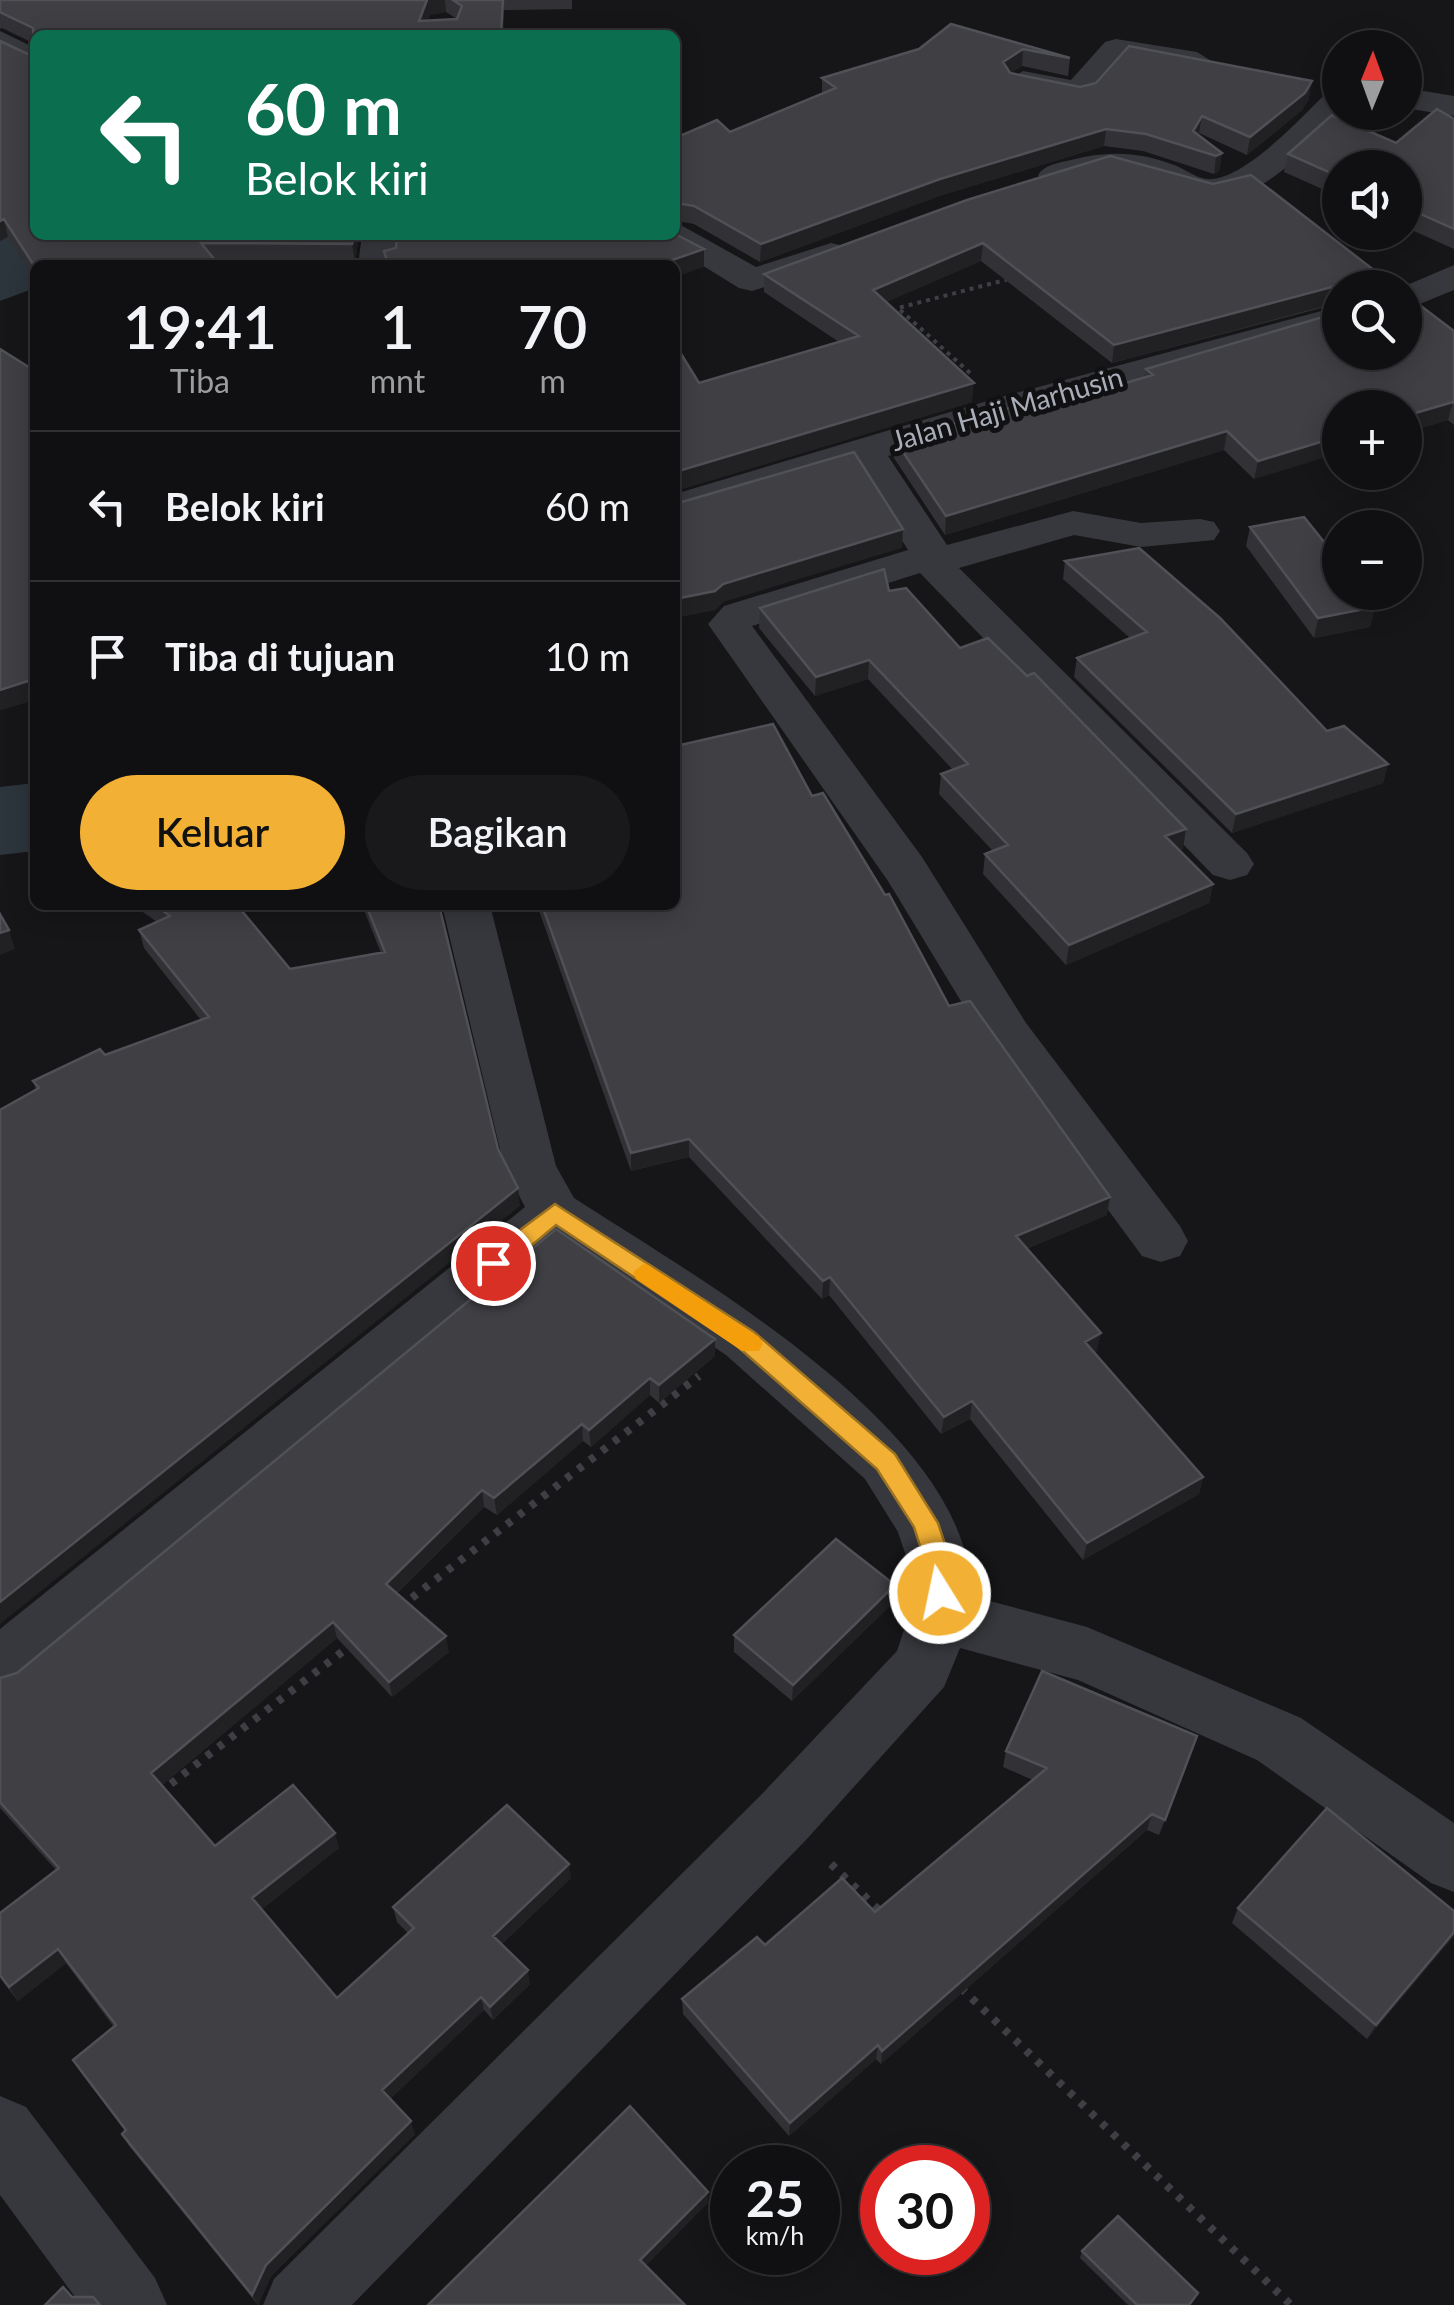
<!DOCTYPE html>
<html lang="id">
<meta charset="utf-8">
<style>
:root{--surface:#101012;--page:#19191b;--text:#f1f3f6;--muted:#9c9d9f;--line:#303032;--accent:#f2b134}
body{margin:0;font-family:Lato,sans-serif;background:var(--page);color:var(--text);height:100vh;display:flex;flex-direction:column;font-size:38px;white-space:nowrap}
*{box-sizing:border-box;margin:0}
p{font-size:32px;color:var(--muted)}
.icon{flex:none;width:55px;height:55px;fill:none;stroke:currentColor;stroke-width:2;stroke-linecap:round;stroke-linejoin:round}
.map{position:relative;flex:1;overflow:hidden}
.details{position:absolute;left:30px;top:260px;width:650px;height:650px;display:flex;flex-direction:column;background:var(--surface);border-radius:15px;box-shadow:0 5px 25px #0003,0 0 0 2px var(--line)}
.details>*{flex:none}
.banner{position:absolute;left:30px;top:30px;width:650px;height:210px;border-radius:15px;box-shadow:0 5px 25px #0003,0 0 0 2px var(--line);background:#0b6e4f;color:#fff;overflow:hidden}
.needle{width:65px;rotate:1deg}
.controls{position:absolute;left:1322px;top:30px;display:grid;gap:20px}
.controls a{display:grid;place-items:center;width:100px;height:100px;border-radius:50%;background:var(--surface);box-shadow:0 5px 25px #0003,0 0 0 2px var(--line);font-size:50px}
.speed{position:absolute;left:710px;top:2145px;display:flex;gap:20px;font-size:50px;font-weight:700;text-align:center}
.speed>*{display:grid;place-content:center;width:130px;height:130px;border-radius:50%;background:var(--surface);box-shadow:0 5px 25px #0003,0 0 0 2px var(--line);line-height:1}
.speed small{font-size:25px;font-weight:400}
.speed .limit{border:15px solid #d22;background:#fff;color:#111}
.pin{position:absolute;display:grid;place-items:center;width:85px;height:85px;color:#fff;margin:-42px;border:5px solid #fff;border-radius:50%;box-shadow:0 2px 10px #0007}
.me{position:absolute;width:110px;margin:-55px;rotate:350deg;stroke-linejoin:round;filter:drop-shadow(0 0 8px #0008)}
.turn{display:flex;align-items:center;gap:35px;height:210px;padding:0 50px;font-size:45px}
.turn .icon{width:130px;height:130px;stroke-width:2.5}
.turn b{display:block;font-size:70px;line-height:85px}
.eta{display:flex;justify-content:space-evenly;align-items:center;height:170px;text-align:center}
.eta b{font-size:60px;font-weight:600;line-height:70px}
.cta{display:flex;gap:20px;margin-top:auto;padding:20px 50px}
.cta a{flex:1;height:115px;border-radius:60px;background:var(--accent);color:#111;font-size:40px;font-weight:600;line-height:115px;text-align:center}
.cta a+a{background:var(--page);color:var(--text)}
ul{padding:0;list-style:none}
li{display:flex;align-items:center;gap:30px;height:150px;padding:0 50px;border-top:2px solid var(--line)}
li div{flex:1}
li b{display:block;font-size:38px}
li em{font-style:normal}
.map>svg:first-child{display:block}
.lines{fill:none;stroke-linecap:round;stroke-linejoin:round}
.river{fill:#2c353c;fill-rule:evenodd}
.path-far1{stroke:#3d3f44;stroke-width:4;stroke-dasharray:4 5;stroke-linecap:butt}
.path{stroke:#3d3f44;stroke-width:8;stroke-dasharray:6 9;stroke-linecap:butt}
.minor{fill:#37383d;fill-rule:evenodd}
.tertiary{fill:#37383d;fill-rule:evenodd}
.wall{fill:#323236;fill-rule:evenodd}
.shaded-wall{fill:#212124}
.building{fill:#3f3f44;stroke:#4f5156;stroke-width:2.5}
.route{fill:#f2b134;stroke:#9d7322;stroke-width:2.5}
.slow{fill:#f59e0b}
.labels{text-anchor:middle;stroke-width:10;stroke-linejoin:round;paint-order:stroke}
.far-street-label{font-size:28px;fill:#a8adb8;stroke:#111113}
</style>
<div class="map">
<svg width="1454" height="2305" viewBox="0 0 1454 2305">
<rect width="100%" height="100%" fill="#161618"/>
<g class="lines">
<path class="river" d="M35 175V235H60L49 265H35V288L0 301V193L8 182Z
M35 783V851L0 855V787Z"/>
<path class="path-far1" d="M970 373 898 308 1009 279"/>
<path class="path" d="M400 1607 699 1376
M159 1793 351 1645
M831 1864 883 1914
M961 1988 1291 2305"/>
<path class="minor" d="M0 31 35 48V72L0 55Z
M1116 39 1197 52 1213 62 1197 72 1124 60 1091 98 1079 101 1011 88 1007 81 1023 71 1071 80 1105 42Z
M1340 88V112H1344C1310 146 1258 206 1205 200 1176 197 1153 176 1125 173 1097 170 1070 189 1043 182L1038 175C1045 164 1059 163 1071 160 1109 150 1141 152 1177 166 1188 171 1200 181 1213 179 1250 174 1302 117 1328 91Z
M1405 88 1454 96V116L1405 108Z
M679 224 756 267 831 243 844 246 849 254 844 262 752 291 739 288 666 243 661 235H675Z
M362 235H398L394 265H358Z
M1454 265V290L1405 310V288H1400Z
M1340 306V328L888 456 947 545 1073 511 1141 523 1200 519 1214 522 1220 531 1214 540 1141 547 1074 535 959 568 1247 853 1254 864 1247 875 1230 880 1213 875 920 573 752 626 922 857 1026 1023 1180 1226 1188 1241 1180 1256 1161 1262 1142 1256 990 1049 888 881 708 624 724 606 908 550 855 466 675 519V494L994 399Z
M442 905H490L556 1166 574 1198C697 1278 973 1432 971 1596L1087 1627 1301 1718 1454 1823V1892L1431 1883 1257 1760 1078 1680 960 1648 944 1687 806 1840 352 2305H263L274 2279 760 1796 897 1651 909 1615 911 1571 898 1532 865 1479 726 1355 557 1242 22 1686 0 1694V1629L525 1207 504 1166Z"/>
<path class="tertiary" d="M0 2096 26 2107 155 2278 167 2305H81L0 2195Z"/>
</g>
<path class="wall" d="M0 0H572V9L504 10 503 35H35L359 235 355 262 216 261 35 265V279L8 237 0 241 34 57 33 43 2 28 0 29ZM446 12 457 19 428 20 430 15Z
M951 24 1070 58 1068 76 1022 66 1010 73 1080 87 1309 99 1302 110 1247 155 1199 133V135L1222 153 1219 171 1214 174 1143 151 1104 146 939 196 760 262 694 224 677 221 675 138 730 132 822 94V78L919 49Z
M1454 119V249L1405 227V168H1340V197L1284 172 1288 154 1396 143Z
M967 200 1397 288H1340V303L1112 363 981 261 886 302 972 402 675 491V344L699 383 839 342 764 292V274Z
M1454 331V425L1448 420 1405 433V408L1254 479 1224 450 945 535 894 458 895 440 1033 410 1144 378 1146 369Z
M0 349 35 371V702L34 700 0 710Z
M1250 527 1375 607 1370 627 1314 638 1246 546Z
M1065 561 1327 731 1388 764 1383 783 1232 833 1074 677 1077 658 1130 638 1063 579Z
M889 591 960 648 1183 849 1179 850 1213 884 1209 903 1066 965 983 874 985 854 993 851 939 794 941 774 953 770 868 679 815 696 759 628 760 608Z
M676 746 812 796 949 1006 1107 1215 1026 1249 1097 1351 1095 1352 1203 1477 1199 1494 1083 1560 970 1419 941 1434 829 1295 822 1299 689 1157 631 1171 537 905H675Z
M133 905H237L290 969 381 953 362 905H439L498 1149 520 1206 36 1090 33 1081 201 1020 144 948 139 930 157 922Z
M715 1339V1356L659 1403 650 1395 591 1447 583 1441 497 1515 484 1507 397 1593 449 1652 392 1697 337 1638 162 1785 215 1846 339 1848 262 1909 337 1998 408 1933 397 1922 393 1907 571 1878 502 1944 530 1984 493 2020 484 2010 390 2099 415 2134 271 2276 258 2305 129 2146 122 2134 125 2131 81 2073 73 2060 114 2027 66 1963 18 2001 0 1978V1913L56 1870 0 1808V1678L17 1673Z
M893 1603 792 1701 734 1652V1635Z
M1006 1751 1192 1752 1159 1835 1147 1830 881 2064 876 2059 789 2136 683 2014 682 1999 765 1945 875 1912 1033 1780 1003 1767Z
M1238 1908 1454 1911V1936L1367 2039 1232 1923Z
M1082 2251 1198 2293 1190 2305H1128L1080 2258Z"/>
<path class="shaded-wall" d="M427 0H445L446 12 430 15 422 35 419 21Z
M503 0 504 10 503 35H501Z
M1023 49 1022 66 1001 79 1003 62Z
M1312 81 1309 99 1302 110 1247 155 1250 137Z
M1202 116 1199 133 1191 148 1193 131Z
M1106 129 1104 146 939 196 760 262 761 244 940 179Z
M1222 153 1219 171 1214 174 1216 156Z
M677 203V221L675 226V207Z
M4 219 8 237 0 241V221Z
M354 235H359L355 262 352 244Z
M983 243 981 261 872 308 873 290Z
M704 249V267L675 277V265H658Z
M1343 284 1342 288H1340L1339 302 1112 363 1114 345Z
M974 383 972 402 675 491V472Z
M1453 402 1448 420 1405 433V416Z
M1227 431 1224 450 945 535 946 516Z
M1340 436V453L1254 479 1258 461Z
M903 529 902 548 723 602 716 610 675 618V599Z
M1375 607 1370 627 1314 638 1318 618Z
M869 660 868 679 815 696 816 677Z
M28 681 34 700 0 710V690Z
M1388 764 1383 783 1232 833 1236 814Z
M1186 829 1183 849 1162 856 1165 836Z
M1213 884 1209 903 1066 965 1069 945Z
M9 930 15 949 0 955V933Z
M689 1139V1157L631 1171V1153Z
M518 1188 520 1206 0 1624V1602Z
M1110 1197 1107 1215 1013 1254 1016 1236Z
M830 1277 829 1295 822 1299 823 1281Z
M1101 1333 1097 1351 1082 1359 1085 1342Z
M715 1339V1356L659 1403V1385Z
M650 1378V1395L591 1447 589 1430Z
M972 1401 970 1419 941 1434 944 1417Z
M582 1424 583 1441 497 1515 494 1498Z
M1203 1477 1199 1494 1083 1560 1087 1543Z
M482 1490 484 1507 389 1600 386 1584Z
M895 1585 893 1603 792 1701 793 1685Z
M333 1622 337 1638 158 1788 151 1773Z
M446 1636 449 1652 392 1697 389 1682Z
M1152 1814 1147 1830 881 2064 882 2051Z
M335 1833 339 1848 258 1912 252 1898Z
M569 1864 571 1878 496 1950 493 1936Z
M1454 1932V1936L1367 2039 1376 2025Z
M58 1949 66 1963 18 2001 9 1987Z
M528 1970 530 1984 493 2020 490 2007Z
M481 1997 484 2010 386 2103 382 2090Z
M878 2045 876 2059 789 2136 790 2123Z
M411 2121 415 2134 271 2276 258 2305 252 2295 266 2265Z
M708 2192V2203L641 2271 640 2260Z"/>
<path class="building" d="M0 0H427L419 21 457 19 462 6 453 0H503L501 35H35V235H354L352 244 201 243 219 265H35V267L4 219 0 221V41L34 57 33 28 0 12Z
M951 24 1070 58 1023 49 1003 62 1010 73 1080 87 1096 83 1129 46 1312 81 1305 93 1250 137 1202 116 1193 131 1222 153 1216 156 1146 134 1106 129 940 179 761 244 694 206 677 203 675 207V138L717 120 730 132 836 88 822 78 919 49Z
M1437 109 1454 119V229L1405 207V168H1340V177L1288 154 1332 115 1396 143Z
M1110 156 1213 184 1251 175 1397 288H1347L1343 284 1114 345 983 243 873 290 974 383 675 472V344L699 383 859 336 764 274 967 200Z
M675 234 704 249 658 265H388L384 251 396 248 397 235Z
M1405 294 1454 331V403L1453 402 1405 416V408H1340V436L1258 461 1227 431 946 516 895 440 1026 403 1033 410 1153 375 1146 369 1340 312V352H1405Z
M0 349 35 371V689L28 681 0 690Z
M854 452 903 529 723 584 715 591 675 599V504Z
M1304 517 1340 562V592H1364L1375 607 1318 618 1250 527Z
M1139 548 1220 618 1327 731 1344 726 1388 764 1236 814 1077 658 1147 632 1065 561Z
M884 569 889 591 906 588 960 648 988 638 1027 676 1034 673 1186 829 1165 836 1213 884 1069 945 985 854 1008 845 941 774 968 764 869 660 816 677 760 608Z
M773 724 812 796 823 793 885 895 889 894 949 1006 970 1001 1110 1197 1016 1236 1101 1333 1085 1342 1203 1477 1087 1543 972 1401 944 1417 830 1277 823 1281 689 1139 631 1153 542 905H675V743L676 746Z
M155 905H237L290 969 385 952 366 905H439L498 1149 518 1188 0 1602V1110L39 1088 33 1081 100 1049 105 1055 209 1017 139 930 170 916Z
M0 914 9 930 0 933Z
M556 1229 715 1339 659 1385 650 1378 589 1430 582 1424 494 1498 482 1490 386 1584 446 1636 389 1682 333 1622 151 1773 215 1846 293 1785 335 1833 252 1898 337 1998 414 1928 393 1907 507 1805 569 1864 493 1936 528 1970 490 2007 481 1997 382 2090 411 2121 266 2265 252 2295 122 2134 126 2130 73 2060 116 2025 58 1949 9 1987 0 1975V1913L59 1868 0 1802V1678L17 1673Z
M836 1539 895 1585 793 1685 734 1635Z
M1042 1671 1197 1736 1165 1820 1152 1814 882 2051 878 2045 790 2123 682 1999 757 1937 765 1945 842 1878 875 1912 1047 1768 1006 1751Z
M1327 1808 1454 1911V1932L1376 2025 1238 1908Z
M630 2106 708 2192 640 2260 685 2305H428Z
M1118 2216 1198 2293 1189 2305H1137L1082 2251Z
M63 2287 72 2297H93L100 2305H45Z"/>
<path class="route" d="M555 1204 754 1332 895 1454 938 1523 954 1571 950 1601H931L928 1571 914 1527 877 1469 737 1346 556 1225 502 1270H485V1256Z"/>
<path class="slow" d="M645 1263 759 1337 763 1344 759 1351H742L636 1279 633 1272Z"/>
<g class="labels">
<g class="far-street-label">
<text transform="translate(1007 409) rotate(-16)" y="10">Jalan Haji Marhusin</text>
</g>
</g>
</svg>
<div class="controls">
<a><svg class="needle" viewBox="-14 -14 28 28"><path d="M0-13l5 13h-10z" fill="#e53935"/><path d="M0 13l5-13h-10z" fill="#9c9d9f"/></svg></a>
<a><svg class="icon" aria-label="sound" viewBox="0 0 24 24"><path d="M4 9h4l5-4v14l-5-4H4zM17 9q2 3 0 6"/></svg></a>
<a><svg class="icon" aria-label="search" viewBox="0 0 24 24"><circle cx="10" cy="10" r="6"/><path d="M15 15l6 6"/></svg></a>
<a>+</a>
<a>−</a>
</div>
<div class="speed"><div>25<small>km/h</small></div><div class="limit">30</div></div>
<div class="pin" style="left:493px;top:1263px;background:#d93025"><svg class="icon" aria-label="arrive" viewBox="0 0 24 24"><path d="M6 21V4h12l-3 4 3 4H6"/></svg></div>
<svg class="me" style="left:940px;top:1593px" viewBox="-20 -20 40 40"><circle r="17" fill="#f2b134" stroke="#fff" stroke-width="3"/><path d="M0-11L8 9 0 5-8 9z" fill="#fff"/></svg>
<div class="banner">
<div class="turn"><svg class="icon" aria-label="left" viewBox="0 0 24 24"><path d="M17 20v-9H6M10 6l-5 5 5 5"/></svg><div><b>60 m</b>Belok kiri</div></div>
</div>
<section class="details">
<div class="eta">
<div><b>19:41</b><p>Tiba</p></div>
<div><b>1</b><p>mnt</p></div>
<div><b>70</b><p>m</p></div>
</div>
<ul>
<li><svg class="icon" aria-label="left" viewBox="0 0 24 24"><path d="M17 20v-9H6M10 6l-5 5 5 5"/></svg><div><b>Belok kiri</b></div><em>60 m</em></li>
<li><svg class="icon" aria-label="arrive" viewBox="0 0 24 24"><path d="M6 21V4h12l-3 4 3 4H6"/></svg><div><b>Tiba di tujuan</b></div><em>10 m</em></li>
</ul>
<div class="cta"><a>Keluar</a><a>Bagikan</a></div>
</section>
</div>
